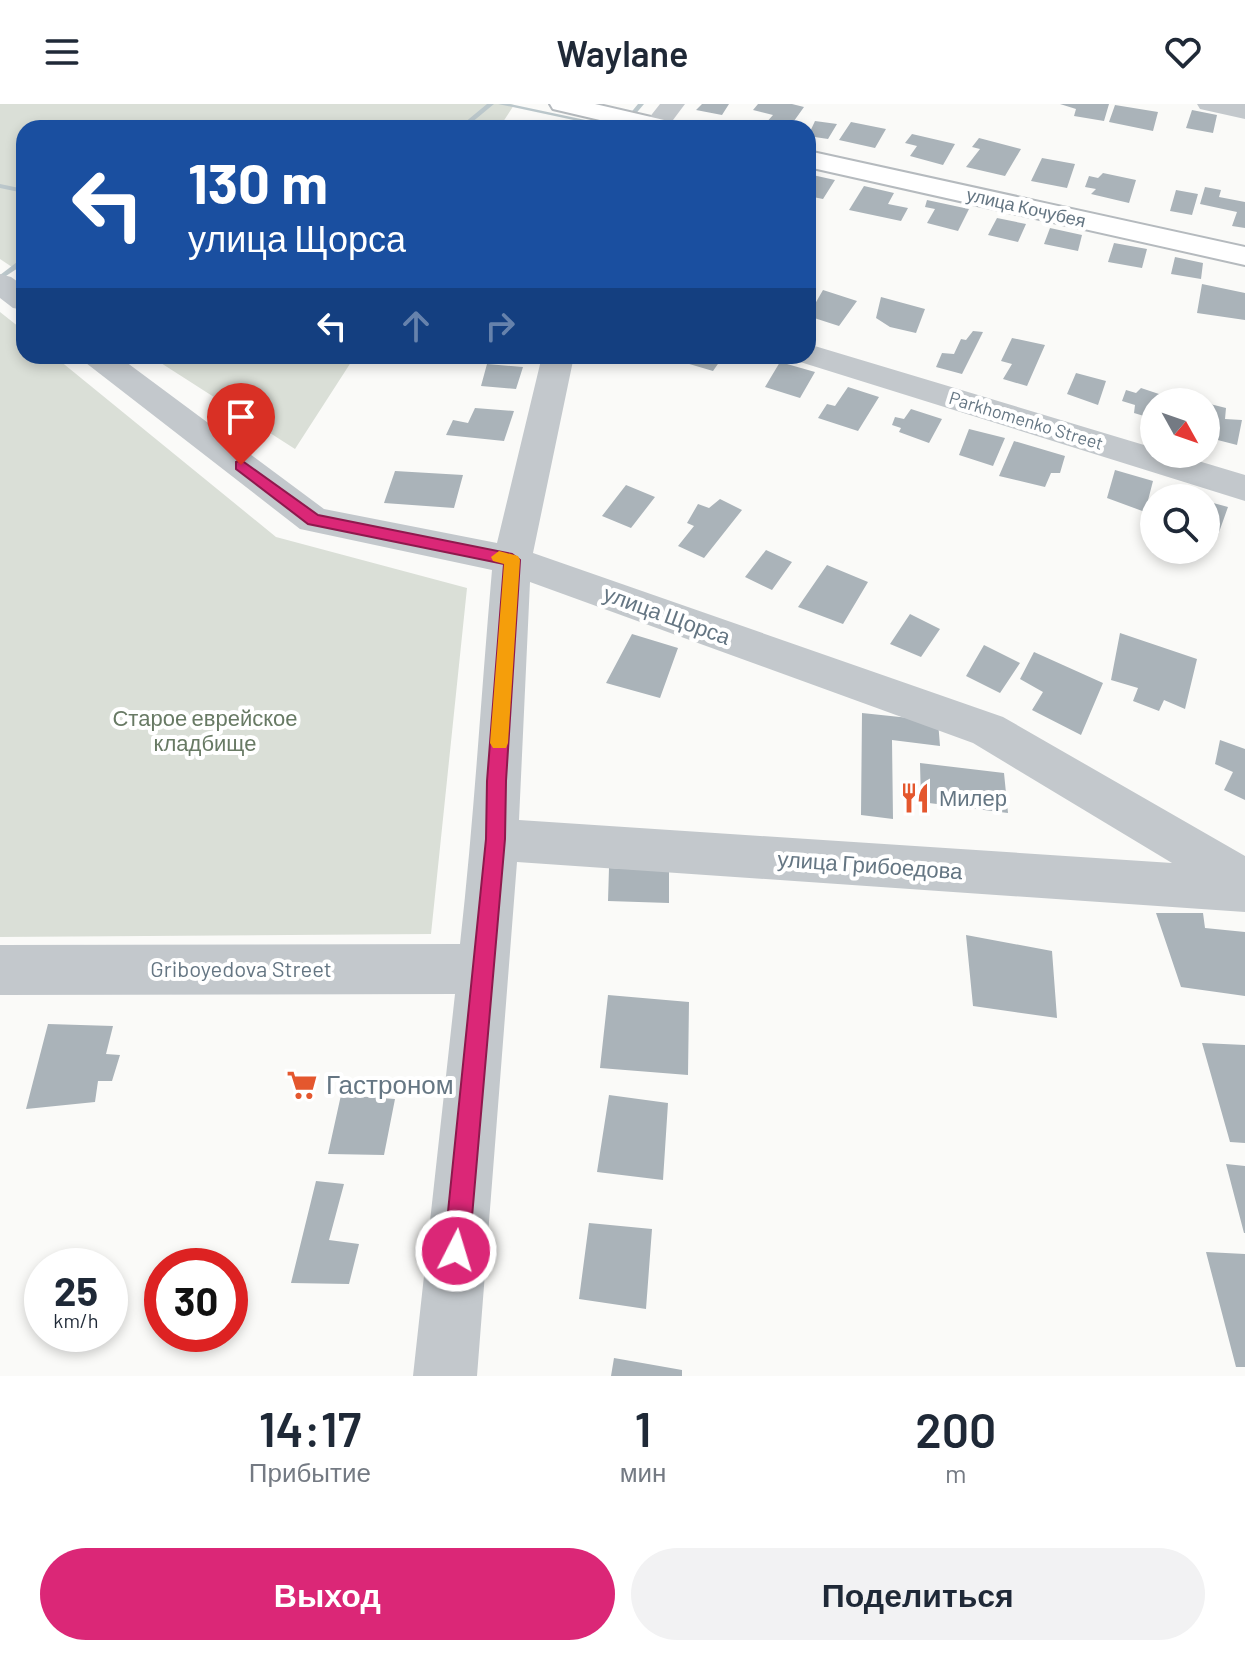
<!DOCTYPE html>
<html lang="ru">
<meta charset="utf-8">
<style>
:root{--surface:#fff;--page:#f2f2f3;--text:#1f2937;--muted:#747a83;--accent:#db2777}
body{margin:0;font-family:Barlow,sans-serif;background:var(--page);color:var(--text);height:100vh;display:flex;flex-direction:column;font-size:30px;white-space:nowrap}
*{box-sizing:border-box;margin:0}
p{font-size:26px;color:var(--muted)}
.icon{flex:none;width:44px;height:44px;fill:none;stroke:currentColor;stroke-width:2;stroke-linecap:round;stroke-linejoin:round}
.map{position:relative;height:1272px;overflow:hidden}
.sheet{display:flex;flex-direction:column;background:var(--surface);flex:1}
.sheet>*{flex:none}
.banner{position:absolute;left:16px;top:16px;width:800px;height:244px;border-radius:24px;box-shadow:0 4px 12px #0003;background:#1a4fa0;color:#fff;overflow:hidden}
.needle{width:52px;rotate:130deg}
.fabs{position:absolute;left:1140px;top:284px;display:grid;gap:16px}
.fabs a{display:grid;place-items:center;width:80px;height:80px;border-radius:50%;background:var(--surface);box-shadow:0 4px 12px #0003;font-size:40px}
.speed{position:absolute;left:24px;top:1144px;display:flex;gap:16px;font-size:40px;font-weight:700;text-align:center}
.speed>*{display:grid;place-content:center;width:104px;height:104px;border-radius:50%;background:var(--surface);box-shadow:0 4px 12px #0003;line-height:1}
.speed small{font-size:20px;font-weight:400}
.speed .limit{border:12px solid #d22;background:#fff;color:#111}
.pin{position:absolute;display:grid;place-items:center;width:68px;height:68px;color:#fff;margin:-82px -34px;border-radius:50% 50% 50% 0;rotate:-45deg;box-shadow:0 0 8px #0007}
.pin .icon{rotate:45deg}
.me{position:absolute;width:88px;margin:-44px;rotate:5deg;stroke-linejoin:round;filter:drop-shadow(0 0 6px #0008)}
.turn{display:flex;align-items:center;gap:28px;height:168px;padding:0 40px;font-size:36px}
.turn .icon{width:104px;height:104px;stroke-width:2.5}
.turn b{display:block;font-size:56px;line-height:68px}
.lanes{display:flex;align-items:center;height:76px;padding:0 40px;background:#0003;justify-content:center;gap:40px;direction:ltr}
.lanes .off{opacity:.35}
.eta{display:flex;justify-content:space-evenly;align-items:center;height:136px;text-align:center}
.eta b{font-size:48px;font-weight:600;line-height:56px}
.cta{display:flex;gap:16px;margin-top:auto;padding:16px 40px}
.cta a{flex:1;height:92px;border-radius:48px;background:var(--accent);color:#fff;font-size:32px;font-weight:600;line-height:92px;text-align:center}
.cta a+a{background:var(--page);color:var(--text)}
header{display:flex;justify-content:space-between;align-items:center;height:104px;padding:0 40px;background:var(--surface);font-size:36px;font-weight:600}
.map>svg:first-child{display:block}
.green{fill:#dadfd7}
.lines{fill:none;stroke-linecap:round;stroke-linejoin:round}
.stream{fill:#bbc7cb;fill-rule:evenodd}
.building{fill:#aab3b9}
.major-casing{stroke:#b5babe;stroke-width:4}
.minor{fill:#c3c8cc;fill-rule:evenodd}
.major{fill:#fff;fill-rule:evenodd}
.route{fill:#db2777;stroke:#8e194d;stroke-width:2}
.slow{fill:#f59e0b}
.labels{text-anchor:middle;stroke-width:8;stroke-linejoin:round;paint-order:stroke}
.far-street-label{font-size:18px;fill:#657683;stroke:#fff}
.street-label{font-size:22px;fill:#657683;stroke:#fff}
.park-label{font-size:22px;fill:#687a64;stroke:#fff}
.poi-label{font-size:22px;fill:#657683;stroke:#fff;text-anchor:start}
.near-poi-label{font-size:26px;fill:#657683;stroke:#fff;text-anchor:start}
</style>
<header><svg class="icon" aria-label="menu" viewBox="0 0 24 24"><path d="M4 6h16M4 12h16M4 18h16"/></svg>Waylane<svg class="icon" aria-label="heart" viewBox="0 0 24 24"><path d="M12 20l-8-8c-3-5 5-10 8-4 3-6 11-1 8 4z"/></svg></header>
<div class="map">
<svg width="1245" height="1272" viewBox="0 0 1245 1272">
<rect width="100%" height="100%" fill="#fafaf8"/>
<path class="green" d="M0 0H510L514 1 499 24H24V171L0 155Z
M0 208 24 227V252H54L276 433 467 484 431 830 0 833Z
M150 252H355L295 345Z"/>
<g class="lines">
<path class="stream" d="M487 0H494L465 24H458Z
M498 0H510L623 24H611Z
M638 0H644L628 19H624V17Z
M0 80 24 85V89L0 84Z
M21 155H24V160L0 176V171Z"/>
</g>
<path class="building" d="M702 0H729L722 11 696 6Z
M758 0H792L804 3 789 24H785L765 20 773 11 753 6Z
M1060 0H1109L1104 17 1074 12 1076 5Z
M1115 1 1158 8 1153 27 1109 18Z
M1192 6 1217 11 1213 29 1186 24Z
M815 17 837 20 828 35 808 32Z
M851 18 886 25 875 44 839 36Z
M912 30 955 40 943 61 910 52 917 42 905 39Z
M979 34 1021 45 1005 72 966 63 980 45 972 43Z
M1042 54 1075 60 1067 84 1031 77Z
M1103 69 1136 76 1129 99 1091 90 1096 85 1085 83 1089 72 1098 74Z
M808 70 835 76 823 95 808 92Z
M864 82 894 89 888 100 908 104 901 117 849 106Z
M1205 83 1221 86 1219 93 1245 98V124L1232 122 1237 108 1200 100Z
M1176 86 1198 90 1192 111 1170 107Z
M927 96 969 105 958 127 927 119 935 105 925 103Z
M997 114 1026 120 1018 138 988 131Z
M1050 124 1082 131 1078 147 1044 140Z
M1114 139 1147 145 1142 164 1108 158Z
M1175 153 1203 159 1201 175 1171 170Z
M1202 180 1245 189V216L1197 209Z
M823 186 857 197 839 222 808 212Z
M881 193 925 205 916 229 890 223 876 214Z
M973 227 983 228 962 270 936 263 942 249 954 250 961 235 966 236Z
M1012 234 1045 241 1027 282 1003 275 1012 260 1001 257Z
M670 252H717L714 254 720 257 713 267 669 254Z
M780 258 815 268 800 294 765 283Z
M487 260 523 263 516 285 481 282Z
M1076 269 1106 277 1098 301 1067 290Z
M848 283 879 293 858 327 818 314 827 300 835 302Z
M1141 284 1174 295 1173 298H1154V315L1134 309 1135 301 1122 297 1126 286 1136 289Z
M1206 299 1226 304 1225 315 1242 316 1237 341 1206 333Z
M475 304 514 307 504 337 446 331 453 316 468 319Z
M911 305 942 315 929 339 899 328 901 324 892 321 895 313 904 315Z
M969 325 1005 334 993 362 959 351Z
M1014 337 1065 352 1060 369H1051L1045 383 999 372Z
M1115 366 1153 377 1145 408 1107 394Z
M395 367 463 371 454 404 384 399Z
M626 381 655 393 631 424 602 412Z
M720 395 742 406 704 454 678 442 694 422 687 419 698 400 709 404Z
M1206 397 1228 403 1218 431 1206 428Z
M766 446 792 458 772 486 745 473Z
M827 461 868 478 843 520 798 503Z
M910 510 940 525 921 553 890 540Z
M1120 529 1197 555 1185 605 1164 596 1159 607 1133 597 1138 584 1111 576Z
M632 530 678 544 660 594 606 579Z
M984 541 1020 559 1000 589 966 572Z
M1034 548 1103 579 1081 631 1032 606 1043 588 1020 575Z
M862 609 938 617 940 642 892 636 893 715 861 711Z
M1220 636 1245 645V696L1224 686 1233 668 1215 660Z
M920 659 1004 669 1008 709 921 698Z
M609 764 669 767V799L608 797Z
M1156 809H1203L1205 824 1245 828V892L1181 883Z
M966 831 1052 847 1057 914 973 902Z
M608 891 689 898 688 971 600 964Z
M48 920 113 922 106 950 120 951 112 977H98L95 998 26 1005Z
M1202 939 1245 941V1039L1230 1038Z
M341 991 395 995 384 1051 328 1050Z
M609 991 668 999 663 1076 597 1068Z
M1226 1060 1245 1062V1129H1244Z
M316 1077 344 1080 329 1136 359 1140 349 1180 291 1179Z
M589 1119 652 1125 646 1205 579 1195Z
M1206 1148 1245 1150V1263H1236Z
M614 1254 682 1266V1272H611Z"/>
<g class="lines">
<g class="major-casing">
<path id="major" d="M550 0H595L677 19 681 24H634L553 5Z
M808 47 1245 143V161L808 63Z"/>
</g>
<path class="minor" d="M660 0H685L667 24H641Z
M1197 0H1245V15L1200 5Z
M0 170 11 173 24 182V206L13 204 0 194Z
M808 240 1154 344V350H1175L1245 371V397L797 257 793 252H808Z
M81 252H118L324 405 497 439 542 252H574L533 449 1003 613 1245 752V808L517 758 477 1272H413L455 890 0 891V841L460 840C474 716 481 591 492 466L300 425 86 259ZM530 478 973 639 1172 759 519 716Z"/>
<use href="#major" class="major"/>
</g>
<path class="route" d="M241 356 318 411 512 450 520 456 506 677 505 735 469 1147 465 1155 456 1159 448 1155 444 1147 486 735 487 677 504 460 308 420 236 365V358Z"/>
<path class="slow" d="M499 447 518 452 520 456 508 639 506 644H493L490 639 504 460 493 457 491 453Z"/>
<defs>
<g id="restaurant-bare" transform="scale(2.4)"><path d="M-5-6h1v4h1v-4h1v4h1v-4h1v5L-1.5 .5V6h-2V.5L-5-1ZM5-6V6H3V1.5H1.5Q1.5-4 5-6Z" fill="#e4572e" stroke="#fff" stroke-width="2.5" paint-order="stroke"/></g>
<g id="supermarket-bare" transform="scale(2.4)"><path d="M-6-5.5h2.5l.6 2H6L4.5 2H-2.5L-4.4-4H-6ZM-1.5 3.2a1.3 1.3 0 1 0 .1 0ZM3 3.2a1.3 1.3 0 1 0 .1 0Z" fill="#e4572e" stroke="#fff" stroke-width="2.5" paint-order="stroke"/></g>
</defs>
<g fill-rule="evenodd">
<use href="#restaurant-bare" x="915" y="694"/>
<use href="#supermarket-bare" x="302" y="981"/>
</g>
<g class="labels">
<g class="far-street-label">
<text transform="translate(1026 104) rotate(13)" y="6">улица Кочубея</text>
<text transform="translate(1026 317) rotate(17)" y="6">Parkhomenko Street</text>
</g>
<g class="street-label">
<text transform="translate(667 511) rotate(20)" y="8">улица Щорса</text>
<text transform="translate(870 761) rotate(4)" y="8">улица Грибоедова</text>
<text x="241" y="873">Griboyedova Street</text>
</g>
<g class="park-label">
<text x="205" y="622">Старое еврейское<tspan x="205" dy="25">кладбище</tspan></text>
</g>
<g class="poi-label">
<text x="939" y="702">Милер</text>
</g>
<g class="near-poi-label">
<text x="326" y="990">Гастроном</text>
</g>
</g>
</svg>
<div class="fabs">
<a><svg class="needle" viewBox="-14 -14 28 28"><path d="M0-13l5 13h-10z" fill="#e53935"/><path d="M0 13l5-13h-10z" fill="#747a83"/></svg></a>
<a><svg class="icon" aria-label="search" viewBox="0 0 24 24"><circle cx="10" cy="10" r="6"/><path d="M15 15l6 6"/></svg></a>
</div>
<div class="speed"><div>25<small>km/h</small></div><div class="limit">30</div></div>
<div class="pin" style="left:241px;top:361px;background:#d93025"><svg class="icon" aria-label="arrive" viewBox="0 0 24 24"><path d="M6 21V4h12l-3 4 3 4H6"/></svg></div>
<svg class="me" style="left:456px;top:1147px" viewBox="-20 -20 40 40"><circle r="17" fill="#db2777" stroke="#fff" stroke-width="3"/><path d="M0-11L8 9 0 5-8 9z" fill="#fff"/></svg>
<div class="banner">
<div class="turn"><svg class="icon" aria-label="left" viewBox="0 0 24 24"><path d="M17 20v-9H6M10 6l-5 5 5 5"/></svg><div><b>130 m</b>улица Щорса</div></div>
<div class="lanes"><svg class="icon" aria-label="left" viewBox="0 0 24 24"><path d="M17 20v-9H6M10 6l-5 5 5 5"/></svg><svg class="icon off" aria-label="ahead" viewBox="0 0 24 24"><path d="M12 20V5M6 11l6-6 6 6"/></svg><svg class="icon off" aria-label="right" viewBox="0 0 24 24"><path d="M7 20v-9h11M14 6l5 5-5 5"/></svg></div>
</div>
</div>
<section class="sheet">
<div class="eta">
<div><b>14:17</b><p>Прибытие</p></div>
<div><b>1</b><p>мин</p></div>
<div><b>200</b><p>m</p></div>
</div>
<div class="cta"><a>Выход</a><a>Поделиться</a></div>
</section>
